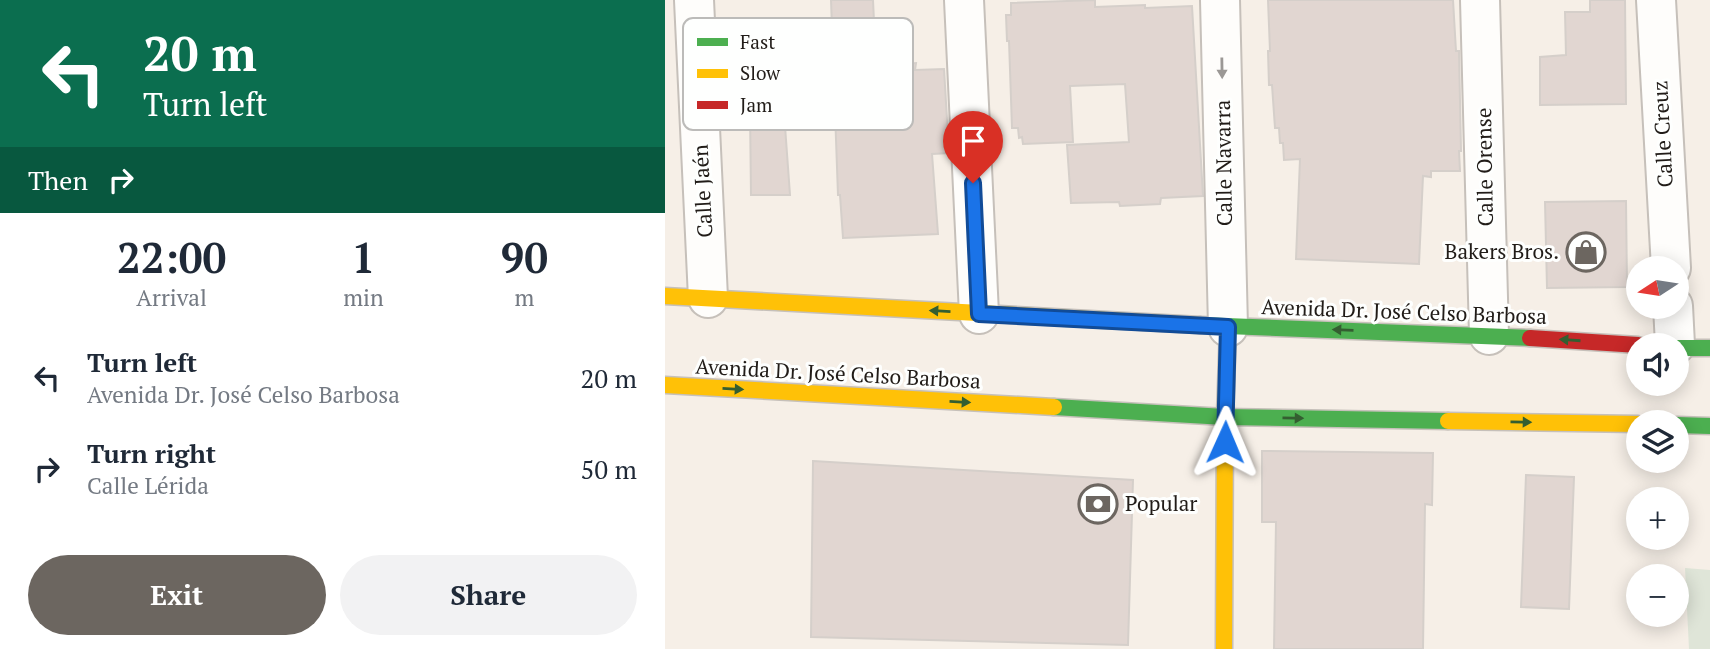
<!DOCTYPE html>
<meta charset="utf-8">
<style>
:root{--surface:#fff;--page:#f2f2f3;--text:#1f2937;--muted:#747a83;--accent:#6c6660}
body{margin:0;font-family:"PT Serif",serif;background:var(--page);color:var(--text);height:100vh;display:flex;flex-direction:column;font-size:26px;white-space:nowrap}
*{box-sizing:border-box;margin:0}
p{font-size:23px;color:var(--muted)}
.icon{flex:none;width:38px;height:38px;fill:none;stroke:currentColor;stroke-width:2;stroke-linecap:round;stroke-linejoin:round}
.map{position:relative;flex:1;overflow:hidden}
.side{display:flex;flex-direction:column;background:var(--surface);width:665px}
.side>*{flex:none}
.top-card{background:#0b6e4f;color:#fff;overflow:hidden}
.needle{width:46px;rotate:258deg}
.tools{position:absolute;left:961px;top:256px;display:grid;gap:14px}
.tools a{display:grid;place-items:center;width:63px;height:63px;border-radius:50%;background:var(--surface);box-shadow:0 4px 18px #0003;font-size:35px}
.pin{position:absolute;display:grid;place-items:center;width:60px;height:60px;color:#fff;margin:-72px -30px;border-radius:50% 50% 50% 0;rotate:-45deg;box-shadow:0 0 7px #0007}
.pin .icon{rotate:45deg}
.me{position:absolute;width:77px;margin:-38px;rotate:1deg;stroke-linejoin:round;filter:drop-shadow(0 0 5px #0008)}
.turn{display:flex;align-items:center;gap:24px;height:147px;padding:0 28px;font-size:32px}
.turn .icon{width:91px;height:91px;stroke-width:2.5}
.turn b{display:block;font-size:49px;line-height:60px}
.then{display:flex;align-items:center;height:66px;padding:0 28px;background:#0003;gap:14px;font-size:26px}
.eta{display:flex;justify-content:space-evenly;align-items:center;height:119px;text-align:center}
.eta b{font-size:42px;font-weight:600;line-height:49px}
.cta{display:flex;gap:14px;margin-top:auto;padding:14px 28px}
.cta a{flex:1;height:80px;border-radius:42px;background:var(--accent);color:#fff;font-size:28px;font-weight:600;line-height:80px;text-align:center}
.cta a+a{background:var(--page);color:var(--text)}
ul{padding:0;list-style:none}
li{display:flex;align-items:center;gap:21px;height:91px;padding:0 28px}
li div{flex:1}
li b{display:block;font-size:26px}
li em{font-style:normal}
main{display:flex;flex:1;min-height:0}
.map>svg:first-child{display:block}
.green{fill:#dfe5d8}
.building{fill:#e1d6d1;stroke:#d5cfca;stroke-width:2}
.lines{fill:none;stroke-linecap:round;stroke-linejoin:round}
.street-casing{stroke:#c6c0ba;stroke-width:42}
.fast-casing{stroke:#c6c0ba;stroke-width:19}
.slow-casing{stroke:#c6c0ba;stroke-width:19}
.jam-casing{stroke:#c6c0ba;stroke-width:19}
.street{stroke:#fefdfb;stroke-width:38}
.fast{stroke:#4caf50;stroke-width:16}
.slow{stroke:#ffc107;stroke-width:16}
.jam{stroke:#c62828;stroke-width:16}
.oneway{fill:#9b9895}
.oneway2{fill:#345e31}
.route-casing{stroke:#114b97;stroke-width:18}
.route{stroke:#1a73e8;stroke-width:12}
.labels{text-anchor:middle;stroke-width:6;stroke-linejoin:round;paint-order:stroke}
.street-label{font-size:21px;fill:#211c18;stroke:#fefffe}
.poi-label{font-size:21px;fill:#211c18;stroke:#fefffe;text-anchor:end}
.key{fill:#fefffe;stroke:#bcbbb9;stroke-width:2}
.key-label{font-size:19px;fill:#211c18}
</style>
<main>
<section class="side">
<div class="top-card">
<div class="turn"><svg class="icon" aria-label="left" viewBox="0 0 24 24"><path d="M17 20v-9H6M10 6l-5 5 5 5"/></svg><div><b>20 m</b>Turn left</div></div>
<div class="then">Then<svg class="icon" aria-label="right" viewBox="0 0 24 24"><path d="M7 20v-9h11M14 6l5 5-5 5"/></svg></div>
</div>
<div class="eta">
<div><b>22:00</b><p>Arrival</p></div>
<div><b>1</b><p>min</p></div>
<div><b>90</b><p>m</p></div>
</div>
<ul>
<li><svg class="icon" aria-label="left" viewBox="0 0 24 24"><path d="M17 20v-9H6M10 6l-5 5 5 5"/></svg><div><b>Turn left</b><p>Avenida Dr. José Celso Barbosa</p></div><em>20 m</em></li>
<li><svg class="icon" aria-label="right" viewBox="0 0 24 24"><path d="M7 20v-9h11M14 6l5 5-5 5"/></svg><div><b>Turn right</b><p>Calle Lérida</p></div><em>50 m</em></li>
</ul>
<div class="cta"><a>Exit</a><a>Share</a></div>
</section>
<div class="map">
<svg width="1045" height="649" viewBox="0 0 1045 649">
<rect width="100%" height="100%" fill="#f6efe7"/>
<path class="green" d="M1020 568 1045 570V649H1024Z"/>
<path class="building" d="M166 0H208L211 66 251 63 250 70 279 69 284 153 267 154 273 234 178 238 175 195H173Z
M430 0V7L480 5V8L527 6 538 196 496 198 495 204 455 206 454 202 406 203 402 145 464 142 460 84 405 86 408 142 358 144 357 137 354 138 353 128H347L344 41H342L341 15H346V3Z
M603 0H788L791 51H794L796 151H794L795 171H766V177L758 176 754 264 631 259 635 159 619 160 618 143H615L614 128H610L607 85H604L603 51H605Z
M925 0H960L961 104 875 105V57L901 55 900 12H925Z
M115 57 125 195H86L85 111H81L79 58Z
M961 201 962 287 882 288 880 202Z
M597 451 768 453 767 505 760 504 758 649H609L611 522H597Z
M148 461 468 480 463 645 146 637Z
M861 475 909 477 904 609 856 607Z"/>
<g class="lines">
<g class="street-casing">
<path id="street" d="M29 0 43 298
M299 0 314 314
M555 0 563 327
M815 0 824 335
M991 0 1006 268
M1008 306 1010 345"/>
</g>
<g class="fast-casing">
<path id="fast" d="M535 325 865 338
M1012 348H1045
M389 407 560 417 783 421
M1012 425 1045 426"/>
</g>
<g class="slow-casing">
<path id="slow" d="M0 296 535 325
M0 385 389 407
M783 421 973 424
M559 649 560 417 563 327"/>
</g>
<g class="jam-casing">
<path id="jam" d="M865 338 973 345"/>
</g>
<use href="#street" class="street"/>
<use href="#fast" class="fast"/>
<use href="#slow" class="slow"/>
<use href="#jam" class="jam"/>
</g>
<defs><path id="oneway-solid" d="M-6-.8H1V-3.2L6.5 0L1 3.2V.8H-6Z" transform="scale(1.75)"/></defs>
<use class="oneway" href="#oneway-solid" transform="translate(557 68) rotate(89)"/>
<g class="oneway2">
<use href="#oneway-solid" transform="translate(275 311) rotate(-177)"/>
<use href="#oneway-solid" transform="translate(678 330) rotate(-178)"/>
<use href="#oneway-solid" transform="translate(905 340) rotate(-176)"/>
<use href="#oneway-solid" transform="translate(68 389) rotate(3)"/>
<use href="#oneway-solid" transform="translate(295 402) rotate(3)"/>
<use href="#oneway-solid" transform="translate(628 418) rotate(1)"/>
<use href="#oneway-solid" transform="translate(856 422) rotate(1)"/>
</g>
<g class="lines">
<g class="route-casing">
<path id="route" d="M308 183 314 314 563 327 560 442"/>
</g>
<use href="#route" class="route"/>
</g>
<defs>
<g id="shop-ring" transform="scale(2.0125)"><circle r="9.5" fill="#fefffe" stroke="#6c6660" stroke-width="1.5"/><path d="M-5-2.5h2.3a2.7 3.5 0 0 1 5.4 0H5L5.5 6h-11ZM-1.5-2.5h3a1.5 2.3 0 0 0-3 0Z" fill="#6c6660"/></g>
<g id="bank-ring" transform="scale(2.0125)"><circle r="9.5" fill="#fefffe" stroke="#6c6660" stroke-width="1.5"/><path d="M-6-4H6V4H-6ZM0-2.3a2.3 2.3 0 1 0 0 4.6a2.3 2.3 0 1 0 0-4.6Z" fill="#6c6660"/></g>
</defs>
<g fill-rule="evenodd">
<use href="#shop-ring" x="921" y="252"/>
<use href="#bank-ring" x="433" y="504"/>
</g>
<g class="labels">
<g class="street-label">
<text transform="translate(998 134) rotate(-93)" y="7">Calle Creuz</text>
<text transform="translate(559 163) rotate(-91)" y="7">Calle Navarra</text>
<text transform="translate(820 167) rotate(-91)" y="7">Calle Orense</text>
<text transform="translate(38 191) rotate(-93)" y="7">Calle Jaén</text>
<text transform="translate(739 312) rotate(2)" y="7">Avenida Dr. José Celso Barbosa</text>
<text transform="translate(173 374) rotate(3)" y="7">Avenida Dr. José Celso Barbosa</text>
</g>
<g class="poi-label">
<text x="894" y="259">Bakers Bros.</text>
<text x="460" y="511" text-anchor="start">Popular</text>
</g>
</g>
<rect x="18" y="18" width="230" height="112" rx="10" class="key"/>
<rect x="32" y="38" width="31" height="8" fill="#4caf50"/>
<rect x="32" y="69" width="31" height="9" fill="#ffc107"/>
<rect x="32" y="101" width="31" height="8" fill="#c62828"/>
<g class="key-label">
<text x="75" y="49">Fast</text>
<text x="75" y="80">Slow</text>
<text x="75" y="112">Jam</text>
</g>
</svg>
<div class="tools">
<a><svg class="needle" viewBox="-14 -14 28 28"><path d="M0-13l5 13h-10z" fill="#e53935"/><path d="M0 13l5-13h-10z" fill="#747a83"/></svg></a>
<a><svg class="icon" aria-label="sound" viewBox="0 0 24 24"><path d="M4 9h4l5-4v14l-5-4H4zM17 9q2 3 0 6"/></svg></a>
<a><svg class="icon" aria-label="layers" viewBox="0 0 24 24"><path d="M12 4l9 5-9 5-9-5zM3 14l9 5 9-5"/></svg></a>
<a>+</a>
<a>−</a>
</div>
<div class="pin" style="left:308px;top:183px;background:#d93025"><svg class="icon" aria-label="arrive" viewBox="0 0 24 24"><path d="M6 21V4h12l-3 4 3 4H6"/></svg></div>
<svg class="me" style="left:560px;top:442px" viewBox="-20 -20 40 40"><path d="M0-17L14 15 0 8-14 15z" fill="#1a73e8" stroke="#fff" stroke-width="4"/></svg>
</div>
</main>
